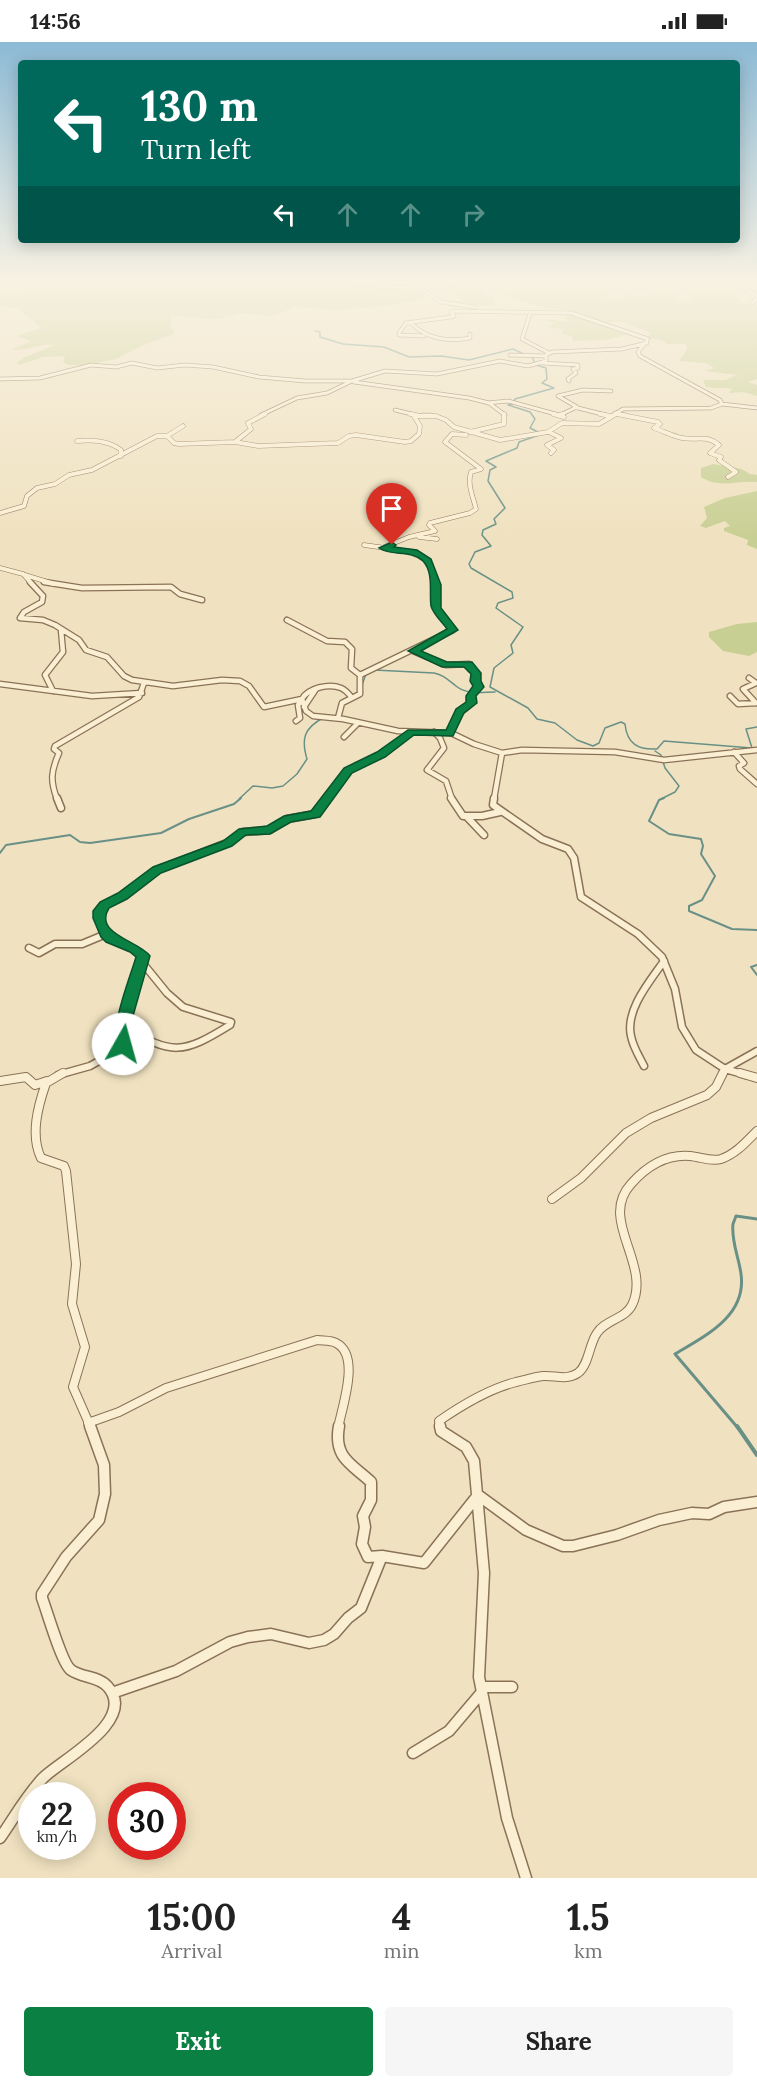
<!DOCTYPE html>
<style>
:root{--surface:#fff;--page:#f6f6f6;--text:#222;--muted:#767676;--accent:#0b8043}
body{margin:0;font-family:Lora,serif;background:var(--page);color:var(--text);height:100vh;display:flex;flex-direction:column;font-size:22px;white-space:nowrap}
*{box-sizing:border-box;margin:0}
p{font-size:20px;color:var(--muted)}
.icon{flex:none;width:33px;height:33px;fill:none;stroke:currentColor;stroke-width:2;stroke-linecap:round;stroke-linejoin:round}
.map{position:relative;height:1836px;overflow:hidden}
.panel{display:flex;flex-direction:column;background:var(--surface);flex:1}
.panel>*{flex:none}
.top-card{position:absolute;left:18px;top:18px;width:722px;height:183px;border-radius:6px;box-shadow:0 3px 15px #0003;background:#00695c;color:#fff;overflow:hidden}
.speed{position:absolute;left:18px;top:1740px;display:flex;gap:12px;font-size:30px;font-weight:700;text-align:center}
.speed>*{display:grid;place-content:center;width:78px;height:78px;border-radius:50%;background:var(--surface);box-shadow:0 3px 15px #0003;line-height:1}
.speed small{font-size:15px;font-weight:400}
.speed .limit{border:9px solid #d22;background:#fff;color:#111}
.pin{position:absolute;display:grid;place-items:center;width:51px;height:51px;color:#fff;margin:-62px -26px;border-radius:50% 50% 50% 0;rotate:-45deg;box-shadow:0 0 6px #0007}
.pin .icon{rotate:45deg}
.me{position:absolute;width:66px;margin:-33px;rotate:7deg;stroke-linejoin:round;filter:drop-shadow(0 0 4px #0008)}
.turn{display:flex;align-items:center;gap:21px;height:126px;padding:0 24px;font-size:27px}
.turn .icon{width:78px;height:78px;stroke-width:2.5}
.turn b{display:block;font-size:42px;line-height:51px}
.lanes{display:flex;align-items:center;height:57px;padding:0 24px;background:#0003;justify-content:center;gap:30px;direction:ltr}
.lanes .off{opacity:.35}
.eta{display:flex;justify-content:space-evenly;align-items:center;height:102px;text-align:center}
.eta b{font-size:36px;font-weight:800;line-height:42px}
.cta{display:flex;gap:12px;margin-top:auto;padding:12px 24px}
.cta a{flex:1;height:69px;border-radius:6px;background:var(--accent);color:#fff;font-size:24px;font-weight:800;line-height:69px;text-align:center}
.cta a+a{background:var(--page);color:var(--text)}
.status{display:flex;justify-content:space-between;align-items:center;height:42px;padding:0 30px;background:var(--surface);direction:ltr}
.status svg{height:16px;fill:currentColor}
.map>svg:first-child{display:block}
.green{fill:#c8cf93}
.lines{fill:none;stroke-linecap:round;stroke-linejoin:round}
.stream-far3{stroke:#699087;stroke-width:1.5}
.stream-far2{stroke:#699087;stroke-width:2}
.stream-far1{stroke:#699087;stroke-width:3}
.stream{stroke:#699087;stroke-width:4}
.minor-far5-casing{stroke:#8a7257;stroke-width:4.5}
.minor-far4-casing{stroke:#8a7257;stroke-width:5}
.minor-far3-casing{stroke:#8a7257;stroke-width:7}
.minor-far2-casing{stroke:#8a7257;stroke-width:9}
.minor-far1-casing{stroke:#8a7257;stroke-width:10}
.minor-casing{stroke:#8a7257;stroke-width:13}
.minor-far5{stroke:#fbefd3;stroke-width:3}
.minor-far4{stroke:#fbefd3;stroke-width:4}
.minor-far3{stroke:#fbefd3;stroke-width:4.5}
.minor-far2{stroke:#fbefd3;stroke-width:6}
.minor-far1{stroke:#fbefd3;stroke-width:8}
.minor{stroke:#fbefd3;stroke-width:10}
.route{fill:#0b8043;stroke:#07532c;stroke-width:1.5}
</style>
<div class="status"><b>14:56</b><svg viewBox="0 0 49 12"><path d="M0 12V9h3v3zM5 12V6h3v6zM10 12V3h3v9zM15 12V0h3v12zM26 1h20v11H26zM47 4h2v5h-2z"/></svg></div>
<div class="map">
<svg width="757" height="1836" viewBox="0 0 757 1836">
<rect width="100%" height="100%" fill="#f0e2c0"/>
<path class="green" d="M32 241H396L426 251 422 258 377 265 335 268 296 265 272 274 241 271 218 277 173 274 170 276 172 280 170 285 175 289 174 292 146 302 116 317 86 323H68L63 320 65 314 43 315 19 323 17 321 23 316 55 303C41 300 28 310 12 307L32 299 16 294 42 286 18 267 0 264V250L46 244Z
M467 241H619L602 243V245L619 248 616 251 603 256 621 257 629 252 642 255 650 253V249L678 251 679 253 675 255 686 260 692 259 695 249 717 250 736 245 745 248 733 253 742 259 740 261 757 263V337L748 340 757 343V354L743 350 730 351 729 350 733 347C725 345 717 347 706 345L703 338H725L737 333 705 329 714 326 706 321 679 319 687 307 686 302H667L664 299 647 296 651 292 649 290 619 279 605 281 603 284 627 293 605 298 573 299 572 294 561 292 563 287 547 285 556 281 542 279 550 278 571 280 566 277 570 270C562 266 554 266 545 267L486 246 481 248 485 254 491 255 495 259 493 263C476 264 454 271 440 259H461L449 245 455 243 475 245Z
M713 422 742 427 750 432 757 433V440C737 438 719 447 701 435V426Z
M757 449V507L747 503 748 498 724 489V486L730 484 725 479 706 486 700 484 707 476 704 465 725 456Z
M757 580V610L749 614 723 609 709 595V590L737 582Z"/>
<g class="lines">
<path class="stream-far3" d="M532 241H555
M315 289 320 290V295L343 302 384 305 409 315 441 314 469 318 513 307 526 313
M532 315 536 323 546 326 547 337 542 341 554 346 515 357 513 362 508 363 530 370 535 377 530 386 542 392 519 400 517 406 486 419 496 425 490 428 488 439 505 466 494 477 496 482 483 488 482 493 491 504 475 510 469 522 471 526 512 550 513 556 498 561 496 566 523 585 511 603 513 611 494 626 490 645 528 666 537 677 555 681 577 698 593 704 599 701 605 686 621 680 625 682C627 702 638 708 657 707L664 699 752 706 746 687 757 685
M374 628 434 631C444 633 448 638 456 644 467 653 481 650 495 650
M362 643 366 632
M655 709 661 713 665 726 679 744 675 750 661 757
M239 757 253 744 272 746 283 744 297 732 307 717C301 697 304 686 323 676"/>
<path class="stream-far2" d="M664 756 659 758 649 779 669 792 701 797 703 804 701 812 715 834 702 858 689 864V869L732 887 757 888
M0 811 6 803 70 793 80 800 90 801 161 791 189 777 234 762 241 756
M757 923 751 925 757 933"/>
<path class="stream-far1" d="M738 1386 675 1312C705 1294 747 1274 741 1232 739 1216 731 1199 733 1182L736 1174 757 1177"/>
<path class="stream" d="M737 1384 757 1413"/>
<g class="minor-far5-casing">
<path id="minor-far5" d="M357 241 384 245 420 246 441 260 474 265
M724 241 746 247 757 254
M420 246 461 241
M751 262 757 257
M530 272 522 297 549 311
M410 280C426 297 448 300 470 296V292
M424 294 399 293V291L406 281 451 275 454 274 451 270 455 269 571 271 648 297 638 310 640 314 720 358 722 362 711 366 623 367 613 373
M510 313 546 314
M542 321 578 323V326L573 327 576 331 568 337 569 339
M0 337 40 336 91 323 116 325 132 321 157 326 185 323 213 325 259 335 305 339H352
M354 340 469 356 489 361 505 373
M487 361 508 359 559 373
M722 362 757 366
M574 365 606 373
M395 368 416 373
M615 371 625 373
M261 373 297 356 327 351 352 339 385 329 437 332 500 319 528 324 546 319V313L552 310 622 307 647 301
M422 373H431
M560 373 577 365 558 354 583 348 611 349"/>
</g>
<g class="minor-far4-casing">
<path id="minor-far4" d="M410 372 416 373
M553 372 564 375
M600 372 610 374
M617 372 658 380 660 382 654 386C663 389 672 394 682 396 697 399 706 392 719 403L710 411 721 415 719 418 736 430 728 435
M560 373 563 372
M470 390 504 382V372
M549 390 561 396 547 403 554 408 551 411
M167 394 183 384
M77 399C92 398 108 398 121 408V414
M235 400 251 387 248 381 265 372
M0 471 24 464 27 454 37 446 55 442 69 433 92 428 157 394H167L174 401 179 402 235 400 258 404 338 401 349 394 356 393 405 400 411 399 419 392 420 384 414 374H436L446 378 454 385 500 398 548 390 562 381 599 382 616 372
M419 495 437 497
M364 503 414 510 427 518 435 542
M384 505 409 495 435 489 429 483 430 481 470 471 476 467C473 454 467 443 471 430L481 427 445 400 452 392 466 393
M0 526 23 532 32 542
M25 533 54 542"/>
</g>
<g class="minor-far3-casing">
<path id="minor-far3" d="M30 540 43 554 42 560 24 570 20 576 43 578 55 583 79 598 86 608 107 615 124 634 132 638 173 644 222 638 240 639 249 644 264 665 302 657 306 669 313 674 343 677 398 689 451 691 474 702 502 711 522 708 615 710 664 718 757 708
M44 540 82 546 171 545 180 552 202 558
M287 578 327 599 345 600 352 607 351 626 360 633
M413 609 446 623 469 622 470 627 476 631 475 639 478 645 472 652 471 662 460 671 450 691
M749 636 756 641 743 647 756 661
M0 642 92 654 142 651
M53 649 45 633 63 610 61 588
M730 654 738 662 756 661
M302 657C308 646 329 641 341 646 346 648 349 652 352 656L360 652V633L453 588 436 566 435 540
M304 665 316 647
M338 676 342 661 352 656
M296 679 300 676 298 663 302 658
M434 690 440 696 444 706 427 728 446 739 452 757
M344 695 358 681
M734 710 744 721 739 724 740 727 757 742
M57 757C50 739 51 729 59 711L54 707 55 704 139 655 144 641
M326 757 348 729 381 713 412 690
M494 757 502 711"/>
</g>
<g class="minor-far2-casing">
<path id="minor-far2" d="M57 756 61 766
M451 756 463 774H482L500 770
M494 756 493 763 542 797 568 807 574 816 581 855 638 892 662 915 675 947 682 985 696 1008 725 1027 746 1033
M467 775 484 793
M29 906 39 911 55 902H82L106 892
M124 984C172 1014 183 1012 230 983L231 980 183 965 167 951 141 919
M644 1024C639 1014 633 1005 631 994 625 968 650 939 664 919
M58 1033 90 1024 122 1006 131 949 143 914C122 896 113 907 99 877L104 863 122 854 157 828 227 801 243 790 270 788 287 777 315 772 328 756
M722 1033 725 1027 757 1009"/>
</g>
<g class="minor-far1-casing">
<path id="minor-far1" d="M63 1031 46 1041C38 1064 30 1093 41 1116L64 1124 66 1129 76 1222 72 1262 85 1305 73 1345 91 1386
M740 1031 757 1036
M0 1039 26 1035 35 1043 47 1039
M552 1157 581 1136 626 1091 651 1076 707 1053 716 1045 723 1031
M88 1381 119 1370 166 1346 317 1298C323 1299 331 1298 336 1301 361 1313 342 1365 338 1386
M440 1386 439 1379C462 1363 488 1347 516 1340 525 1338 534 1335 543 1334 555 1333 566 1339 578 1331 589 1323 589 1302 597 1291 605 1278 625 1277 632 1263 652 1222 598 1178 631 1142 646 1125 666 1112 690 1114 701 1115 711 1120 721 1117 736 1112 747 1099 757 1089"/>
</g>
<g class="minor-casing">
<path id="minor" d="M339 1384C333 1416 352 1422 371 1440V1458L363 1474 365 1485 362 1502 368 1515 382 1514 424 1521 478 1453 526 1488 563 1504H573L617 1493 659 1478 692 1471 709 1472 724 1465 757 1460
M440 1384 441 1389 466 1405 474 1419 484 1531 479 1635 507 1776 526 1836
M481 1645H512
M112 1651 176 1629 230 1600 248 1595 271 1592 309 1601 324 1598 334 1592 348 1576 361 1566 382 1514
M413 1711 449 1689 482 1650
M0 1796C14 1776 26 1754 43 1736 61 1718 138 1679 108 1645 99 1634 82 1636 71 1628 62 1622 47 1569 42 1556V1552L66 1515 99 1478 105 1452 104 1423 90 1384"/>
</g>
<use href="#minor-far5" class="minor-far5"/>
<use href="#minor-far4" class="minor-far4"/>
<use href="#minor-far3" class="minor-far3"/>
<use href="#minor-far2" class="minor-far2"/>
<use href="#minor-far1" class="minor-far1"/>
<use href="#minor" class="minor"/>
</g>
<linearGradient id="sky" x2="0" y2="1"><stop stop-color="#8cbad5"/><stop offset="0.48" stop-color="#f8f2e3"/><stop offset="1" stop-color="#f8f2e3" stop-opacity="0"/></linearGradient>
<rect width="757" height="498" fill="url(#sky)"/>
<path class="route" d="M392 500 396 503 394 505 417 508 431 517 441 543V566L458 588 421 609 447 620H472L481 631V639L484 645 476 654 477 661 464 671 453 694 414 693 385 715 352 731 320 775 291 780 270 792 246 793 232 804 161 831 127 857 109 866C93 892 139 899 150 914L131 981 129 1006H118C109 986 130 936 136 915L130 910 106 900 101 895 93 876V869L100 860 118 851 153 825 223 799 239 787 267 784 284 774 311 769 344 726 377 710 408 688H446L456 667 466 660V654L473 644 470 639 471 632 464 625H442L408 609 447 587C443 581 433 572 431 564 429 550 434 531 423 519 410 507 392 515 379 506Z"/>
</svg>
<div class="speed"><div>22<small>km/h</small></div><div class="limit">30</div></div>
<div class="pin" style="left:392px;top:503px;background:#d93025"><svg class="icon" aria-label="arrive" viewBox="0 0 24 24"><path d="M6 21V4h12l-3 4 3 4H6"/></svg></div>
<svg class="me" style="left:123px;top:1002px" viewBox="-20 -20 40 40"><circle r="19" fill="#fff"/><path d="M0-13L10 11 0 6-10 11z" fill="#0b8043"/></svg>
<div class="top-card">
<div class="turn"><svg class="icon" aria-label="left" viewBox="0 0 24 24"><path d="M17 20v-9H6M10 6l-5 5 5 5"/></svg><div><b>130 m</b>Turn left</div></div>
<div class="lanes"><svg class="icon" aria-label="left" viewBox="0 0 24 24"><path d="M17 20v-9H6M10 6l-5 5 5 5"/></svg><svg class="icon off" aria-label="ahead" viewBox="0 0 24 24"><path d="M12 20V5M6 11l6-6 6 6"/></svg><svg class="icon off" aria-label="ahead" viewBox="0 0 24 24"><path d="M12 20V5M6 11l6-6 6 6"/></svg><svg class="icon off" aria-label="right" viewBox="0 0 24 24"><path d="M7 20v-9h11M14 6l5 5-5 5"/></svg></div>
</div>
</div>
<section class="panel">
<div class="eta">
<div><b>15:00</b><p>Arrival</p></div>
<div><b>4</b><p>min</p></div>
<div><b>1.5</b><p>km</p></div>
</div>
<div class="cta"><a>Exit</a><a>Share</a></div>
</section>
